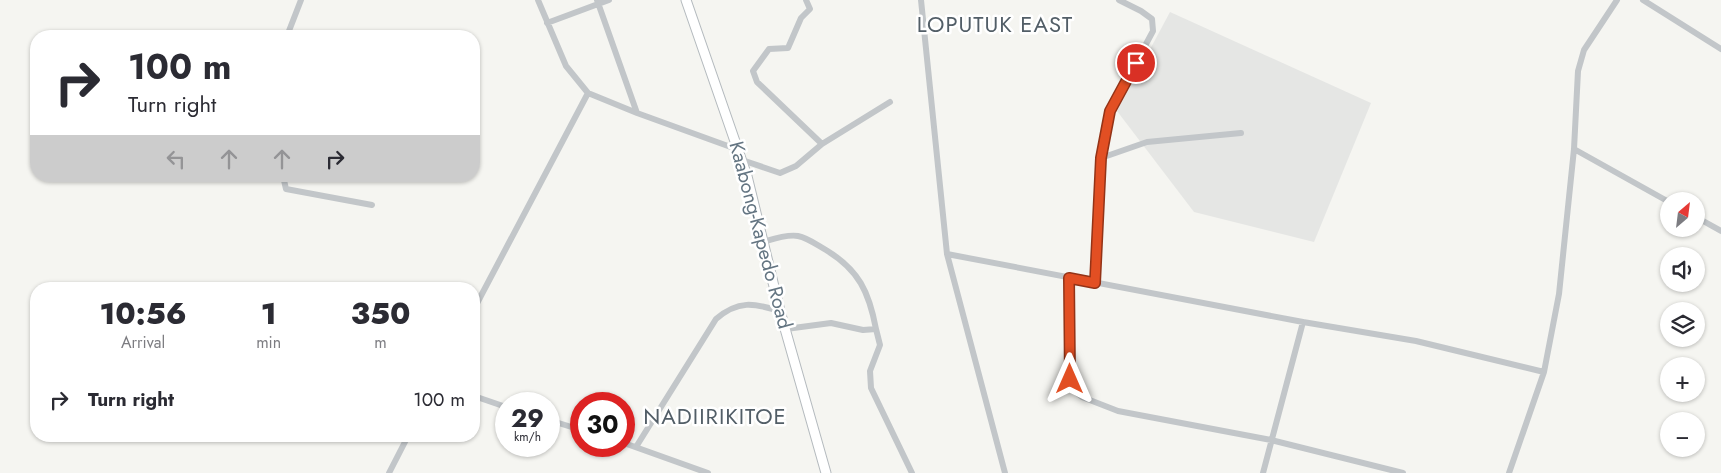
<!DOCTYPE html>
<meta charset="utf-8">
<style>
:root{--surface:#fff;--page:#f2f2f3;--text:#2b2b33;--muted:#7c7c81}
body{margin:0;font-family:Jost,sans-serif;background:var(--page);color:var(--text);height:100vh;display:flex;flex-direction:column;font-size:19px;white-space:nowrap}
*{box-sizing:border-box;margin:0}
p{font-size:16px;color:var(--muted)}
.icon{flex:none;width:28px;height:28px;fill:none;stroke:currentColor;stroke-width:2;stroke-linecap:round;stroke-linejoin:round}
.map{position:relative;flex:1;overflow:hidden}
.side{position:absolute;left:30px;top:282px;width:450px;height:160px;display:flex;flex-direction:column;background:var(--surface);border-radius:20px;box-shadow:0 1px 4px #0004}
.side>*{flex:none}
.guide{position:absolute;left:30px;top:30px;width:450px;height:152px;border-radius:20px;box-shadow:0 1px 4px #0004;background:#fff;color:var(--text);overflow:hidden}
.needle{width:32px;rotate:28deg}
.fabs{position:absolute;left:1660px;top:192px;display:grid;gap:10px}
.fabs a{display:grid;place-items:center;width:45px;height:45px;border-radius:50%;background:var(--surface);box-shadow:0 1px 4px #0004;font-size:25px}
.speed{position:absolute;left:495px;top:392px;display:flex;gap:10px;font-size:25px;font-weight:700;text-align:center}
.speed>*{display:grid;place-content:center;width:65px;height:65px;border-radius:50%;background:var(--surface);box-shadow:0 1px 4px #0004;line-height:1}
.speed small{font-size:12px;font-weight:400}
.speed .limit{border:8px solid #d22;background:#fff;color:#111}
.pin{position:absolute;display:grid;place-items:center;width:42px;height:42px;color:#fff;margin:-21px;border:2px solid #fff;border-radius:50%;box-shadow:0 1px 5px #0007}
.me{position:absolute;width:55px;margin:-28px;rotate:0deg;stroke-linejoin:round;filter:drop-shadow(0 0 4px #0008)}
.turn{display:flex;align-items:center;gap:18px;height:105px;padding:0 15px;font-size:22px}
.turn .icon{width:65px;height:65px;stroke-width:2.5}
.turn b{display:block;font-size:35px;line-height:42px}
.lanes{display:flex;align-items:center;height:48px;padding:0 15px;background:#0003;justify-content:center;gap:25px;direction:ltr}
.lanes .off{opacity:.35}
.eta{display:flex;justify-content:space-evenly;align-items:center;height:85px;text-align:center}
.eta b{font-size:30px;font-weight:800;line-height:35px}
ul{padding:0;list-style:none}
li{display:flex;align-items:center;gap:15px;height:65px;padding:0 15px}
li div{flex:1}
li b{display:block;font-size:19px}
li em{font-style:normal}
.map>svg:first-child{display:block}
.built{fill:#e5e6e4}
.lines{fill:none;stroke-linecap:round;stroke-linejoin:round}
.secondary-casing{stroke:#b4babe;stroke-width:11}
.street{stroke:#c2c6c9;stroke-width:6}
.secondary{stroke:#fff;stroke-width:9}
.route-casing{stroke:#933317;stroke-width:12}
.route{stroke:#e24f23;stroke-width:9}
.labels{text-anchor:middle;stroke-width:5;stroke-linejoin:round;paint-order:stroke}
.street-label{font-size:20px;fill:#647582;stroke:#fff}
.quarter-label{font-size:22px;letter-spacing:1px;fill:#525e67;stroke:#fff}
</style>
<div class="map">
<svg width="1721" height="473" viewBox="0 0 1721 473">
<rect width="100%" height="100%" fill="#f5f5f1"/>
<path class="built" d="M1170 12 1371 103 1314 242 1194 212 1117 111Z"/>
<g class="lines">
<g class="secondary-casing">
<path id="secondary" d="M686 0 747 176 780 311 826 473"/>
</g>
<path class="street" d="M538 0 566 66 588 93 637 113 739 150
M597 0 637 113
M806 0 810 9 801 18 788 48 769 49 753 71 757 82 822 144
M921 0 947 254 1005 473
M1643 0 1721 49
M547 23 609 0
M287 36 301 0
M1574 149 1669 202
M1101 158 1147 142 1241 133
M742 160 780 173 796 166 822 144 890 102
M283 176 286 189 372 205
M1696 217 1721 231
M763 242C773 239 787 234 798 236 808 238 817 245 826 250 859 270 869 292 876 329
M947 254 1303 322 1416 341 1544 372
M1069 278V379L1073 390 1082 397 1118 411 1271 440 1403 473
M1095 283 1101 158 1110 111 1153 31 1152 19 1141 11 1119 0
M474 309 588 93
M786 329 831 323 863 330 876 329 880 345 870 371 871 388 912 473
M474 396 506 407
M549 420 581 430
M624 443 708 473
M636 447 716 319C738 300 754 303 780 311
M389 473 408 436
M1263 473 1303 322
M1509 473 1544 372 1559 294 1574 149 1578 71 1584 50 1617 0"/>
<use href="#secondary" class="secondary"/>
</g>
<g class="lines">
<g class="route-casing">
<path id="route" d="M1070 379 1069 278 1095 283 1101 158 1110 111 1136 63"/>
</g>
<use href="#route" class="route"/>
</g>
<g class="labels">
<g class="street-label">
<text transform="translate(761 235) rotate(75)" y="7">Kaabong-Kapedo Road</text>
</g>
<g class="quarter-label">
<text x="995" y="32">LOPUTUK EAST</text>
<text x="715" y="424">NADIIRIKITOE</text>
</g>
</g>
</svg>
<div class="fabs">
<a><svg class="needle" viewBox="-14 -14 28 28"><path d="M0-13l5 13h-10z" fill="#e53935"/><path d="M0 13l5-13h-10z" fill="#7c7c81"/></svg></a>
<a><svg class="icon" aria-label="sound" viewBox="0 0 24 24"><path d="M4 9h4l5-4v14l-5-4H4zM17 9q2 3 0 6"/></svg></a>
<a><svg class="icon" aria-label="layers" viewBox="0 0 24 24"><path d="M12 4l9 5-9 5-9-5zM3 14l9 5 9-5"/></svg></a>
<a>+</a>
<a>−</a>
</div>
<div class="speed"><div>29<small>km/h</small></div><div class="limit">30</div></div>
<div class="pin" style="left:1136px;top:63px;background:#d93025"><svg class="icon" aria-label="arrive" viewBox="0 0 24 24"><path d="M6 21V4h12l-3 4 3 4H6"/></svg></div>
<svg class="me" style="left:1070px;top:379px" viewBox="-20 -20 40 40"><path d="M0-17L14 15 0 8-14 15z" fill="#e24f23" stroke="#fff" stroke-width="4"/></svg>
<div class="guide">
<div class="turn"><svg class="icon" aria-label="right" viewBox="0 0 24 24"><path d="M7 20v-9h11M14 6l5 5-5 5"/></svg><div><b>100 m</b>Turn right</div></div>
<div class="lanes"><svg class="icon off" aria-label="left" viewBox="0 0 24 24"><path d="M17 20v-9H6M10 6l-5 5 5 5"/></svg><svg class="icon off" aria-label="ahead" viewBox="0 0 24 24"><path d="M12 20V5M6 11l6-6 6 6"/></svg><svg class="icon off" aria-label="ahead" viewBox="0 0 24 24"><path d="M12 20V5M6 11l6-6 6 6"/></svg><svg class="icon" aria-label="right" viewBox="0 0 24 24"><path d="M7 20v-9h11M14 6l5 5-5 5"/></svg></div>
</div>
<section class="side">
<div class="eta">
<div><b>10:56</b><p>Arrival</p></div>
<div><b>1</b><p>min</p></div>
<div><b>350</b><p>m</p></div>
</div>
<ul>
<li><svg class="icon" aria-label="right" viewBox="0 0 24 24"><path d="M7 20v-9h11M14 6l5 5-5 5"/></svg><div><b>Turn right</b></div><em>100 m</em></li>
</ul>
</section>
</div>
